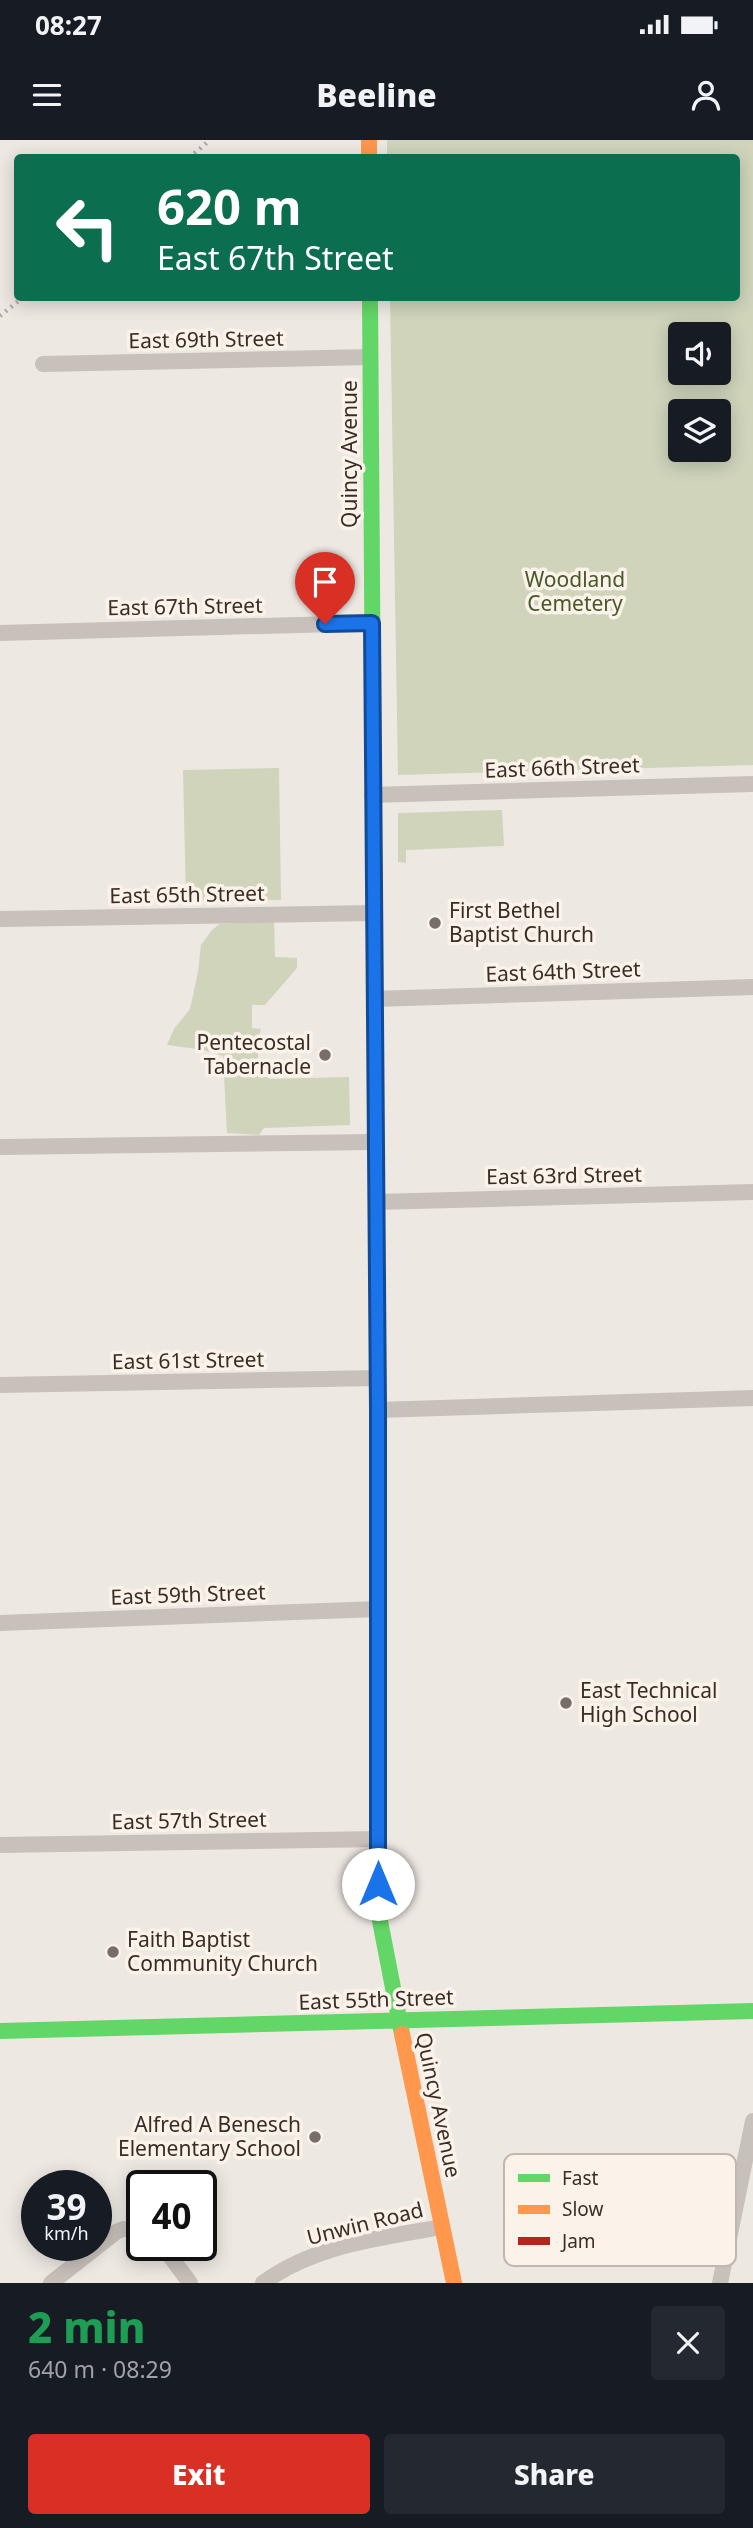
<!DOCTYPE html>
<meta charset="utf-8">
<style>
:root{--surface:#171b24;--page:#242831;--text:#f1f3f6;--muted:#9ea1a6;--accent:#d93025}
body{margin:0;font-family:"Noto Sans",sans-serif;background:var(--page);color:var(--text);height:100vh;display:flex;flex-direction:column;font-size:26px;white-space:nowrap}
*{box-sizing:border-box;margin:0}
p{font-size:23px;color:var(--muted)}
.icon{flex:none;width:38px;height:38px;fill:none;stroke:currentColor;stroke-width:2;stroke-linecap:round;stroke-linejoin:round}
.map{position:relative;height:2143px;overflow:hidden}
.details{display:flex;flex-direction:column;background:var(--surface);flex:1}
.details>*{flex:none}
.banner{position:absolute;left:14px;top:14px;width:726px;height:147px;border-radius:7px;box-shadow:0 4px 18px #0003;background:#0b6e4f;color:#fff;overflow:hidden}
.buttons{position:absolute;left:668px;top:182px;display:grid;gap:14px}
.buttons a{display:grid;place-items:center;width:63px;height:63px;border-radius:7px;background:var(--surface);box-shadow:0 4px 18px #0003;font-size:35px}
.speed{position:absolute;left:21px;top:2030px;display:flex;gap:14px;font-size:35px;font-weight:700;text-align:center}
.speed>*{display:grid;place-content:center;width:91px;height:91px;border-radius:50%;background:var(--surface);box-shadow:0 4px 18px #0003;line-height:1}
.speed small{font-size:18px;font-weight:400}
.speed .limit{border:4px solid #111;border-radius:10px;background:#fff;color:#111}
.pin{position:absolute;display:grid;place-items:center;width:60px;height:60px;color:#fff;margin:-72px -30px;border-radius:50% 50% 50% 0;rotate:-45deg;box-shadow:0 0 7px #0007}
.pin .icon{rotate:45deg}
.me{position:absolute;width:77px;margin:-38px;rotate:0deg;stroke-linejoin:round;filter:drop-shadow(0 0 5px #0008)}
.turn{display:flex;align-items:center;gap:24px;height:147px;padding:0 28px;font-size:32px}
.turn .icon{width:91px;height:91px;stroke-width:2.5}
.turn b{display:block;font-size:49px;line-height:60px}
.round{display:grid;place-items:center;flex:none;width:74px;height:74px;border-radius:7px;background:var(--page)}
.summary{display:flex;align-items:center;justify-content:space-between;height:119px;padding:0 28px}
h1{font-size:42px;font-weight:800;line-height:52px;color:#1e9e55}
.button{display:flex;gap:14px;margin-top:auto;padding:14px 28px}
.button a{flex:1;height:80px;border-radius:7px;background:var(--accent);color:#fff;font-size:28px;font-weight:800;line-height:80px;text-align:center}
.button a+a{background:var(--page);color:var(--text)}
.status{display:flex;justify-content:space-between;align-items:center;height:49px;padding:0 35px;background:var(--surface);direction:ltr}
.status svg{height:19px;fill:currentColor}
header{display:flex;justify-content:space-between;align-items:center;height:91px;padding:0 28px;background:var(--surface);font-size:32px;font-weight:800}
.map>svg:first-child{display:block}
.green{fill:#cfd4bb;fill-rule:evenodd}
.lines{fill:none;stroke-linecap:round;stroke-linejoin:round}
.street{stroke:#c8c0ba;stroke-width:16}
.fast{stroke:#63d668;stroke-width:16}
.slow{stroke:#ff974d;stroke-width:16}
.jam{stroke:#b3261e;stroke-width:16}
.rail{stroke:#afa9a5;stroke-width:4.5;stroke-dasharray:2 5;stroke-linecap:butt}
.route-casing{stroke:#114b97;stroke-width:18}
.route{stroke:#1a73e8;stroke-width:12}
.poi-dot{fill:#786e69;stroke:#fbf2e9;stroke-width:2.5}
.labels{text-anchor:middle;stroke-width:7;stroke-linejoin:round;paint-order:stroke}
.street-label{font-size:21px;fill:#392d28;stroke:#fbf2e9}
.park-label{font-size:21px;fill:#48582a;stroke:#fbf2e9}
.poi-label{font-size:21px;fill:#392d28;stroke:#fbf2e9;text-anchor:start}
.key{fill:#fbf2e9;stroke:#c1b7af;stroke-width:2}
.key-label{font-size:19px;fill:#392d28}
</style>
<div class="status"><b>08:27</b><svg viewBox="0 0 49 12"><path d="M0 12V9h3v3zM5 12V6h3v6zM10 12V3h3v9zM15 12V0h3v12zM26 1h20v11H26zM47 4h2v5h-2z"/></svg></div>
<header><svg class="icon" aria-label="menu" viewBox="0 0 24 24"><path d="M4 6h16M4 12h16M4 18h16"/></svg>Beeline<svg class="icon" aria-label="person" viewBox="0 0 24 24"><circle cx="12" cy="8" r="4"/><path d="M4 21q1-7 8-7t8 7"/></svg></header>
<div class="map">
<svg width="753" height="2143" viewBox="0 0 753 2143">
<rect width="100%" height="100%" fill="#eee8e2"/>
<path class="green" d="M387 0H753V625L398 635 390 158H737V18L387 17ZM681 194H719V233H681ZM719 271V310H681V271Z
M279 628 281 760 186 761 183 630Z
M502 670 504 706 406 710V723L398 722V673Z
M274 781 275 817 297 818V828L265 865H252V888L261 889 257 904 259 927 268 935 269 939 349 937 350 985 264 988 259 995 227 993 223 916 204 910 167 905 174 889 190 869 198 832 201 805 212 790 220 784Z"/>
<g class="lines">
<path class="street" d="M43 224 370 217
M0 493 372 483
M372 655 753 644
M0 779 374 773
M374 859 753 847
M0 1007 375 1002
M376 1062 753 1052
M0 1245 378 1238
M378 1270 753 1258
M0 1483 378 1469
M0 1705 379 1699
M162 2105 190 2143
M51 2143 116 2092 123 2089 142 2090
M263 2143C314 2105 381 2098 442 2087
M720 2143 753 1981"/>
<path class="fast" d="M370 158 376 996
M378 1312V1744L380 1781 402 1894
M0 1891 753 1871"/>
<path class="slow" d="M369 0V18
M402 1894 454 2143"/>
<path class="jam" d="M376 996 378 1312"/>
<path class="rail" d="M189 18 210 0
M0 176 22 158"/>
</g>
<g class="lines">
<g class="route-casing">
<path id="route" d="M325 484 372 483 378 1270V1744"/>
</g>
<use href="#route" class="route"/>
</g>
<g class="poi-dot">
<circle cx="435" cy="783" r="7"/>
<circle cx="325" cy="915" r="7"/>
<circle cx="566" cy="1563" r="7"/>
<circle cx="113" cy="1812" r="7"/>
<circle cx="315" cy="1997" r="7"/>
</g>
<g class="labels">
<g class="street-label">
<text transform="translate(206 200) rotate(-1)" y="7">East 69th Street</text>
<text transform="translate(350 314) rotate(-90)" y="7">Quincy Avenue</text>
<text transform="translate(185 467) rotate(-1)" y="7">East 67th Street</text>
<text transform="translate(562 628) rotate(-2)" y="7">East 66th Street</text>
<text transform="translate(187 755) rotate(-1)" y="7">East 65th Street</text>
<text transform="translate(563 832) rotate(-2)" y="7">East 64th Street</text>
<text transform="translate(564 1036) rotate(-1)" y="7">East 63rd Street</text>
<text transform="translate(188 1221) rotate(-1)" y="7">East 61st Street</text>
<text transform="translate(188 1455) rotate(-2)" y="7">East 59th Street</text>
<text transform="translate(189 1681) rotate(-1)" y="7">East 57th Street</text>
<text transform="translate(376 1860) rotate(-2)" y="7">East 55th Street</text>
<text transform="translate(438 1965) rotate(78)" y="7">Quincy Avenue</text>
<text transform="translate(365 2084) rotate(-14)" y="7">Unwin Road</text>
</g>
<g class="park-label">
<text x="575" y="447">Woodland<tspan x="575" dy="24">Cemetery</tspan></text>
</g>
<g class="poi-label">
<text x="449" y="778">First Bethel<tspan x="449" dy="24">Baptist Church</tspan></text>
<text x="311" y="910" text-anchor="end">Pentecostal<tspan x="311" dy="24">Tabernacle</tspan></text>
<text x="580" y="1558">East Technical<tspan x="580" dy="24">High School</tspan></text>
<text x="127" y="1807">Faith Baptist<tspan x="127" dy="24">Community Church</tspan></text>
<text x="301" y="1992" text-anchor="end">Alfred A Benesch<tspan x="301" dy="24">Elementary School</tspan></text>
</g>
</g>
<rect x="504" y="2014" width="232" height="112" rx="10" class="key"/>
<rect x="518" y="2034" width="32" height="8" fill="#63d668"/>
<rect x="518" y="2065" width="32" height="9" fill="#ff974d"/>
<rect x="518" y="2097" width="32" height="8" fill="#b3261e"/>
<g class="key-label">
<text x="562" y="2045">Fast</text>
<text x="562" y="2076">Slow</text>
<text x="562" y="2108">Jam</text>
</g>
</svg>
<div class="buttons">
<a><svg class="icon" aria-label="sound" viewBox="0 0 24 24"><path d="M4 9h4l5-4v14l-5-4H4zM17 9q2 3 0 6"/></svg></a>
<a><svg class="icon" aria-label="layers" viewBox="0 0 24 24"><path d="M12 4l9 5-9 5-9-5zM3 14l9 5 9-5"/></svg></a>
</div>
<div class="speed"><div>39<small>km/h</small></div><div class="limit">40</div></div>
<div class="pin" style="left:325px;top:484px;background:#d93025"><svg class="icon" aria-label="arrive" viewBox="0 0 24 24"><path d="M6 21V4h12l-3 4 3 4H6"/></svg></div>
<svg class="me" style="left:378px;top:1744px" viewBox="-20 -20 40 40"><circle r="19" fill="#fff"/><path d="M0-13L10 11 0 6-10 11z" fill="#1a73e8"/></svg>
<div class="banner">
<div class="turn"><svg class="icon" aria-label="left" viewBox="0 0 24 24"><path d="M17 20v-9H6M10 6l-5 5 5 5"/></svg><div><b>620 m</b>East 67th Street</div></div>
</div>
</div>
<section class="details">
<div class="summary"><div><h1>2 min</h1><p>640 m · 08:29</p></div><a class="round"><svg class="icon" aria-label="close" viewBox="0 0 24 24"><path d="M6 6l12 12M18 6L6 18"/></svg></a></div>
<div class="button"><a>Exit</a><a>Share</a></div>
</section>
